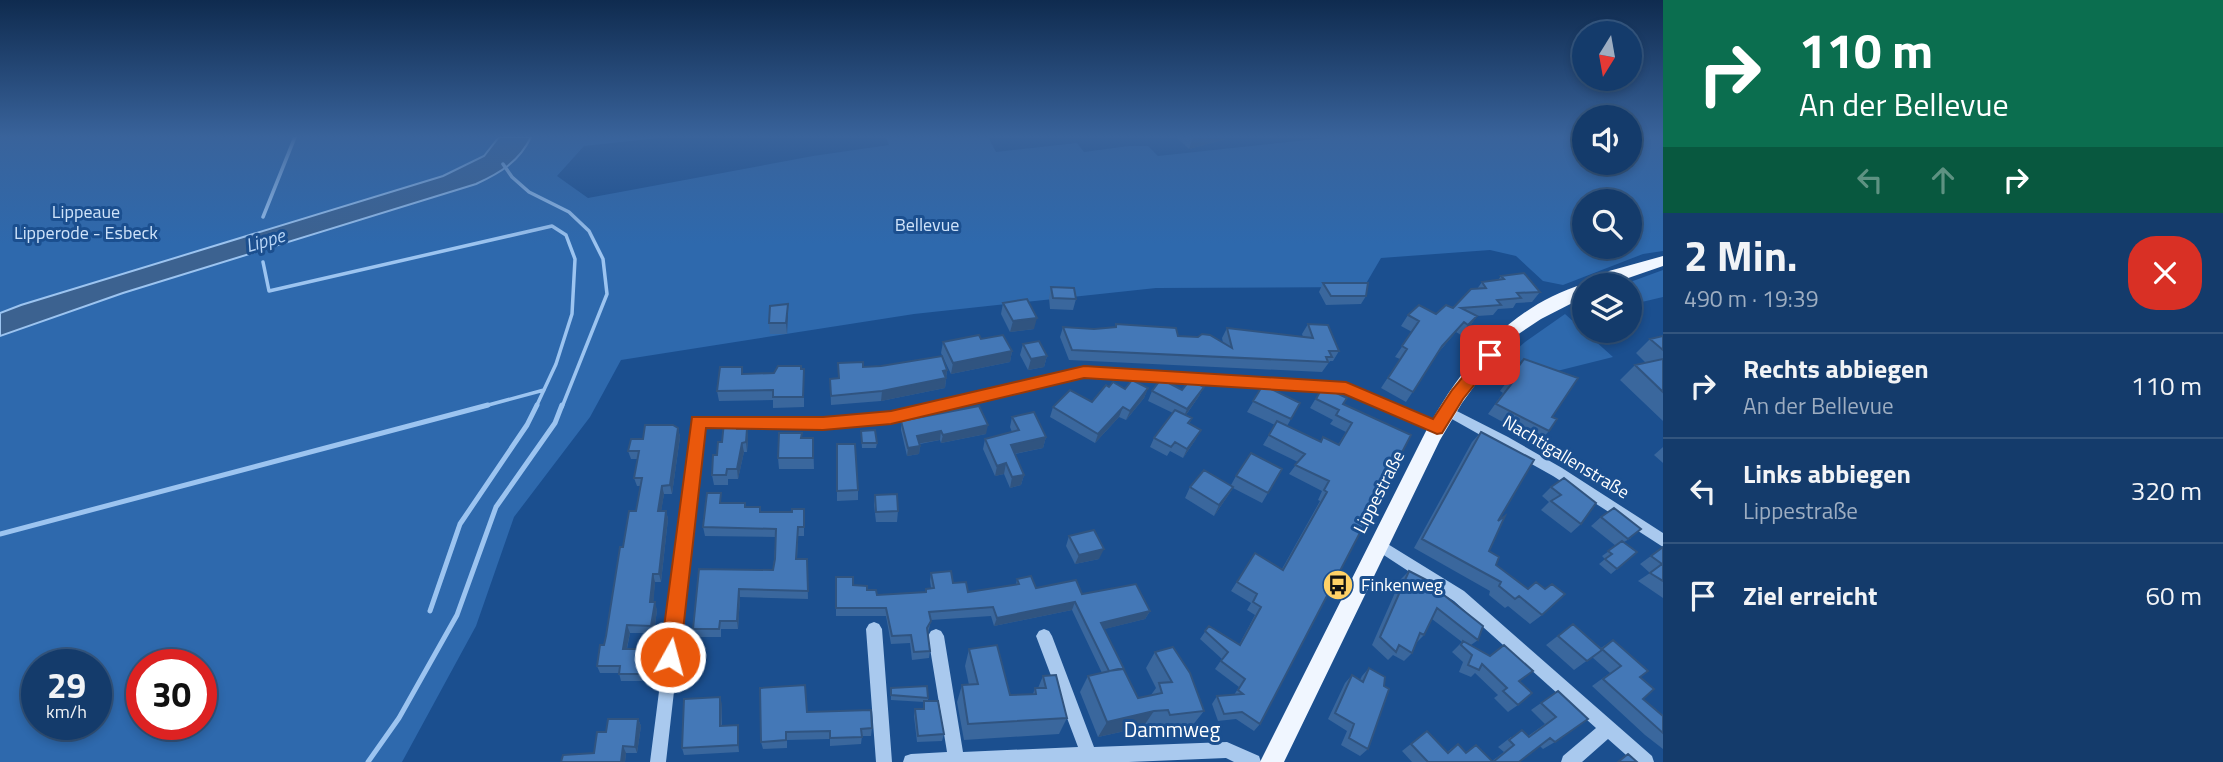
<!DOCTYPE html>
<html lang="de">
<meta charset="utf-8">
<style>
:root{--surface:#143b6b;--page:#214673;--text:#f1f3f6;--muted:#9dadc1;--line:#33557e}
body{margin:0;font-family:"Titillium Web",sans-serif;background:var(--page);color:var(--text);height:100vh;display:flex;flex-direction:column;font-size:26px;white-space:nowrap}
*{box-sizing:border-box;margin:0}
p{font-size:23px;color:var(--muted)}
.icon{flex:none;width:38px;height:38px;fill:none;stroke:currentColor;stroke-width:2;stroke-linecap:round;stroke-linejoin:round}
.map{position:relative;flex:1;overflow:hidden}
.details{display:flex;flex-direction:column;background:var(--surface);width:560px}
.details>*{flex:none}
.top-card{background:#0b6e4f;color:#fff;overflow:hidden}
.needle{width:46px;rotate:191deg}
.tools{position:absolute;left:1572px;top:21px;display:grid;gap:14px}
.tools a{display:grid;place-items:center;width:70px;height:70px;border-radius:50%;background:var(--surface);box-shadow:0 4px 10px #0003,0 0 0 2px var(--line);font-size:35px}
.speed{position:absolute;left:21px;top:649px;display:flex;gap:14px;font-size:35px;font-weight:700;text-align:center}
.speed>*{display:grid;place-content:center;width:91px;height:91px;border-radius:50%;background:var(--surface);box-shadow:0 4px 10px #0003,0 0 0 2px var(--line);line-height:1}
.speed small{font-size:18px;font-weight:400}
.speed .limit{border:10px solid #d22;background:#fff;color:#111}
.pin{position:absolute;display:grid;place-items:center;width:60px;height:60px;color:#fff;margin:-30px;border-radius:14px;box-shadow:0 4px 10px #0006}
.me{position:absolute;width:77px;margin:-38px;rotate:7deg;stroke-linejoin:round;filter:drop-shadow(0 0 5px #0008)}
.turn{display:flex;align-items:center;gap:24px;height:147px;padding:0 21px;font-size:32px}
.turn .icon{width:91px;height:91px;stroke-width:2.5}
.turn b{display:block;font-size:49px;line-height:60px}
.lanes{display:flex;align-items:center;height:66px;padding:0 21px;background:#0003;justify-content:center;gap:35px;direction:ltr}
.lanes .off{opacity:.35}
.round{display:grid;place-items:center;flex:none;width:74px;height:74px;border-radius:28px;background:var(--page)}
.head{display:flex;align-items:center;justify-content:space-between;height:119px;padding:0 21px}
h1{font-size:42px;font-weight:700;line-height:52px}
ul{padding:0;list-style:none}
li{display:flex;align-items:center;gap:21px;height:105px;padding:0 21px;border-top:2px solid var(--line)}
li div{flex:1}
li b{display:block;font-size:26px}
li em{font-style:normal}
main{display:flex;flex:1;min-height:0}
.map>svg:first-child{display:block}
.green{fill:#2e69ad;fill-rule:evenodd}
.water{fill:#3c6290;stroke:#9cc4f0;stroke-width:2}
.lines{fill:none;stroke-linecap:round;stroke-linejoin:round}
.stream-far1{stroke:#9cc4f0;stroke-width:3.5}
.stream{stroke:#9cc4f0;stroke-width:5}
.minor{fill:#a9c9ee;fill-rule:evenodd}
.major{fill:#f0f6ff;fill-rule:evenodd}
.wall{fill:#3a679d}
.shaded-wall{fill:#305480}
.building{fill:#4478b7;stroke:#305480;stroke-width:2}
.route{fill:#ea580c;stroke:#983908;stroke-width:2}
.labels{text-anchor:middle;stroke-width:6;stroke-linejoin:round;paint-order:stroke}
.park-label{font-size:18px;fill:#cfe3fa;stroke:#1b4f8f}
.street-label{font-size:18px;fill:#fff;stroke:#1b4f8f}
.poi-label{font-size:18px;fill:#fff;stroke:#1b4f8f;text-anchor:start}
.water-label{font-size:19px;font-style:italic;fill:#b5d3f5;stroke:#1b4f8f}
.near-street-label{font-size:21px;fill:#fff;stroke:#1b4f8f}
</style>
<main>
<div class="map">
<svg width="1663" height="762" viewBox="0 0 1663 762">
<rect width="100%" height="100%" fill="#1b4f8f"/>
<path class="green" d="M0 137H668L584 146 557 176 588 198 813 156 889 145 886 137H988L996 152 1077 143 1084 152 1129 146H1148L1158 156 1335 137H1584V163H1629V137H1663V251L1643 254 1563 285 1543 281 1516 256 1490 250 1381 258 1364 287 1156 288 914 314 621 360 590 417 514 517 476 626 402 762H0ZM1584 201H1629V247H1584ZM37 665H96V724H37ZM142 665H201V724H142Z
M1663 270V297L1629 305V285H1622Z
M1565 314 1613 357 1553 372 1522 360 1515 368 1501 363 1525 342Z"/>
<path class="water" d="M499 137H531C519 162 500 173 476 184L123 293 0 336V313L21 305 443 176 484 156Z"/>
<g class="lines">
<path class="stream-far1" d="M503 164 512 177 529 192 569 212 589 231 603 259 607 294 562 407
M263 217 295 137
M263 262 269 291 552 226 566 235 575 259 572 314 556 364 536 407
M481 407 544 390"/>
<path class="stream" d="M0 534 488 405
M430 611 460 524 527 425 537 405
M368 762 399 718 457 615 496 507 555 423 562 405"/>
<path class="minor" d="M1084 367 1346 383 1442 424 1443 428 1442 432H1432L1345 393 1084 377 891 423 823 428 704 427 666 762H650L694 418H823L891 413Z
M1447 406 1508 437 1562 468 1663 533V547L1553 476 1443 414 1441 411 1443 408Z
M1378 538 1464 591 1652 756 1654 762H1634L1608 739 1582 762H1561L1563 756 1596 728 1454 601 1373 548 1371 544 1373 540Z
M874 622 879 624 882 629 892 762H876L866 629 869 624Z
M936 629 941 631 944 636 963 752 1078 747 1036 636 1039 631 1044 629 1049 631 1052 636 1094 747 1227 742 1259 756 1261 762H1234L1226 758 1129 762H903L905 756 911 754 947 752 928 636 931 631Z"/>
<path class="major" d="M1663 256V266L1608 285H1587L1609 271Z
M1584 284 1587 285H1584V297L1541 319 1514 337 1494 359 1462 403 1440 440 1284 762H1260L1422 439C1457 371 1508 306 1584 284Z"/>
</g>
<path class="wall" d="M1176 137H1234L1189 149Z
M1501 276 1540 292 1532 302 1516 303 1513 308 1498 309 1493 315 1477 316 1470 326 1461 335 1456 332 1438 353 1406 402 1381 388 1400 359 1395 357 1412 332 1401 326 1408 315 1436 314 1453 308 1477 289 1482 282 1498 280Z
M1323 283 1366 296 1361 304 1326 305 1319 292Z
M1051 287 1076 299 1073 310 1050 309 1049 298Z
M1003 303 1034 329 1010 332 1001 314Z
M788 304 787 334H770L769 323Z
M1116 324 1178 336 1223 343 1222 338 1227 328 1303 337 1302 334 1308 324 1339 351 1333 361H1330L1322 372 1069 360 1060 337 1063 327 1094 329 1115 327Z
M1663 336V421L1620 380 1635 365 1646 363 1636 353 1650 339Z
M981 339 1012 351 1010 362 951 374 941 353 943 342Z
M1023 344 1047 356 1044 367 1028 370 1020 355Z
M1524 359 1549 431 1539 442 1488 414 1503 393 1500 391Z
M838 363 863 367 947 370 945 388 881 401 831 405 830 379 838 378Z
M801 369H804V407L773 408V400L719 401 717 391 743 374 774 373Z
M1263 385 1300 403 1287 426 1320 442 1323 437 1338 445 1346 432 1330 424 1333 420 1310 408 1322 388 1343 404 1411 435 1260 724 1254 731 1236 719 1218 721 1212 704 1217 696 1234 695 1239 687 1215 669 1222 659 1200 639 1209 626 1239 645 1255 615 1247 610 1251 603 1231 591 1255 553 1282 569 1320 501 1318 500 1322 491 1289 474 1298 462 1263 445 1275 425 1247 412Z
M1109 387 1125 389 1148 388 1144 398 1126 420 1119 417 1095 443 1050 417 1053 407 1092 402Z
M1204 387 1199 396 1186 415 1192 418 1189 424 1196 439 1183 458 1170 451 1167 456 1150 447 1154 438 1173 413 1148 401 1152 391 1182 390Z
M1012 417 1046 437 1043 448 1015 454 1024 475 1021 485 1010 488 1004 474 995 476 983 449 985 439 1012 432 1010 427Z
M901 421 986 434 941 443 940 440 920 444 919 454 907 456 901 430Z
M737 422 738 429H747L748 439 747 452H744L738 479H728V485H714L712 475 717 455 722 442Z
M678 428 680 437 672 494H664L661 511H666L668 519 661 582H655L653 602 657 610 654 633H630L627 649H648L651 657 647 681H621L619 673H600L597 666 606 636 623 547 636 511 641 486H637L634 478 638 459H631L628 451 643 439Z
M861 431 877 443 876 448H862Z
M1481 432 1498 521 1489 551 1496 565 1542 615 1530 624 1508 606 1505 608 1489 595 1490 591 1414 548 1472 442Z
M802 438H813L814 469H779L778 458Z
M837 444 858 490V500L837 501Z
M1663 447V463L1654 455Z
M1282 469 1262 503 1233 488 1227 497 1214 516 1185 498 1190 487 1231 485 1236 476Z
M1564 478 1581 524 1571 533 1541 510 1549 502 1542 496 1551 487Z
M875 495 898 511 897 522H876L874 505Z
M722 503H745L746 507H760L761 512H792L804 509V536H798L797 559H807L808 599 740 597 738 629H721V637H694L693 629 699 569 773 570 776 537 705 536 703 527Z
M1601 517 1631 538 1624 542 1637 552 1611 574 1599 564 1605 559 1602 556 1616 546 1591 526Z
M1069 536 1099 559 1075 564 1066 546Z
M1663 547V598L1638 581 1650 573 1640 564Z
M1409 571 1440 592 1478 640 1471 645 1519 681 1518 705 1508 712 1494 698 1498 695 1475 673 1471 677 1459 672 1463 662 1452 652 1462 642 1432 619 1424 635 1417 642 1412 653 1404 661 1393 655 1388 660 1372 645 1401 579Z
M931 573 953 583 968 592 1016 585 1017 579 1036 588 1082 594 1150 611 1145 619 1104 629 1138 698 1151 695 1156 688 1146 668 1155 652 1204 711 1192 726 1159 730 1158 726 1143 727 1098 737 1080 692 1088 676 1102 673 1072 610 994 626 991 616 931 620 929 629 928 633 930 651 929 658 912 660 910 643 891 644 886 616H836V577L877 595 925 592 926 589 931 588 930 581Z
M1573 624 1601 648 1613 640 1640 677 1643 699 1663 716V749L1645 735 1592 686 1610 673 1592 657 1574 670 1546 645Z
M969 649 1010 695 1033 694 1035 688H1038L1043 676 1067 718 1059 734 964 740 957 702 962 685H969L965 666Z
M1369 668 1368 749 1360 756 1341 745 1347 731 1328 719 1345 683 1352 675 1360 680 1362 676Z
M891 688 928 698V701L944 734 942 741 917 742 914 716 915 709H923L924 702 891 700Z
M1558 691 1555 742 1543 749 1540 746 1519 762H1412L1402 751 1427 731 1447 752 1458 744 1466 752 1476 745 1492 761 1504 752 1498 747 1511 737 1528 736 1545 724 1531 710Z
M722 704V726L739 732V752L684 755 682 748Z
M807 712 872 728 871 736H862L861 744 830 746V739L787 740V748L763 749 761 742Z
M638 719 641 726 637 753H626L625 762H561L594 753 606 732Z"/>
<path class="shaded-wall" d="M1193 137H1234L1189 149Z
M788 304V315L787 334 786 323Z
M1477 316 1470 326 1461 335 1468 325Z
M1037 318 1034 329 1010 332 1013 321Z
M1464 322 1456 332 1435 356 1442 346Z
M1012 351 1010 362 951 374 953 363Z
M1047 356 1044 367 1028 370 1031 359Z
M947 370 945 388 881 401 882 391Z
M1204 387 1199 396 1183 419 1187 409Z
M1148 388 1144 398 1126 420 1130 411Z
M1123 407 1119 417 1095 443 1098 434Z
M988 425 986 434 941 443 943 435Z
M678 428 680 437 672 494 670 485Z
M747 429 748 439 747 452 746 442Z
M1201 430 1196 439 1183 458 1187 449Z
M941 431 940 440 916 444 917 436Z
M1046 437 1043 448 1008 455 1011 445Z
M742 443 744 452 738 479 737 469Z
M920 446 919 454 907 456 908 448Z
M1006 463 1004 474 995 476 997 466Z
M1024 475 1021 485 1010 488 1012 477Z
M662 486 664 494 660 519 658 511Z
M1233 487 1227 497 1214 516 1219 505Z
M666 511 668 519 661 582 659 574Z
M1104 549 1099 559 1075 564 1079 555Z
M653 574 655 582 653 610 650 602Z
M739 589 740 597 738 629 737 621Z
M655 602 657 610 654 633 651 626Z
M1075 602 1072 610 994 626 997 618Z
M1150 611 1145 619 1097 631 1101 623Z
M627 625 630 633 625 656 623 649Z
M648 649 651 657 647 681 645 674Z
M720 697 722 704 721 733 720 726Z
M1154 711 1143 727 1098 737 1107 722Z
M638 719 641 726 637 753 635 747Z
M738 725 739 732V752L738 745Z
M623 746 626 753 625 762H621Z"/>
<path class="building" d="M1524 273 1540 292 1517 293 1521 298 1497 300 1501 305 1461 308 1477 316 1468 325 1464 322 1442 346 1413 392 1388 378 1407 349 1402 346 1419 321 1408 315 1419 305 1436 314 1446 305 1453 308 1471 289 1486 288 1482 282 1504 279 1501 276Z
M1323 283H1368L1366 296H1331Z
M1051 287 1074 288 1076 299 1053 298Z
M1027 299 1037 318 1013 321 1003 303Z
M788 304 786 323H769L770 306Z
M1116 324 1176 328 1178 336 1198 337 1202 334 1210 335 1232 348 1227 328 1313 338 1308 324 1328 325 1339 351H1329L1332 357H1326L1328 362 1072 350 1063 327 1094 329 1116 327Z
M979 335 981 339 1003 335 1012 351 953 363 943 342Z
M1663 336V350L1650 339Z
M1039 341 1047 356 1031 359 1023 344Z
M942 356 947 370 943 371 946 378 882 391 831 396 830 379 839 378 838 363 863 362V367L881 366Z
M1524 359 1578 378 1552 417 1557 419 1549 431 1496 404 1512 383 1508 381Z
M1663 359V392L1635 365Z
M778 366H801V369H804L803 397H773V390L717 391 720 367H742V374L774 373Z
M1161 379 1182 390 1190 380 1204 387 1187 409 1152 391Z
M1132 380 1148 388 1130 411 1123 407 1098 434 1053 407 1070 390 1092 402 1106 385 1109 387 1113 382 1125 389Z
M1263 385 1300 403 1291 419 1253 401Z
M1322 388 1328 389 1347 398 1343 404 1411 435 1260 724 1242 712 1224 714 1217 696 1243 694 1238 690 1245 679 1221 661 1228 652 1205 631 1209 626 1240 645 1261 607 1253 602 1257 594 1237 582 1255 553 1283 570 1327 492 1324 490 1329 481 1295 465 1305 454 1269 435 1277 421 1321 442 1323 437 1339 445 1352 423 1336 415 1339 410 1316 399Z
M979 406 988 425 943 435 941 431 917 436 920 446 908 448 901 421Z
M1175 410 1192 418 1188 423 1201 430 1187 449 1175 442 1171 447 1154 438Z
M1034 412 1046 437 1011 445 1024 475 1012 477 1006 463 997 466 985 439 1019 430 1012 417Z
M724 422H737V429H747L746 442 742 443 737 469H727L726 475H712L713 455H717L718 442H722Z
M645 425H673L678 428 670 485 662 486 658 511H666L659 574H653L650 602H655L651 626 627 625 623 649H648L645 674H619L620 666H597L600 645H604L606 636 620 547H623L629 511H636L642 478H634L639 451H628L631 439H643Z
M875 430 877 443H862L861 431Z
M1481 432 1534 460 1498 521 1505 516 1489 551 1499 557 1496 565 1528 589 1536 582 1545 589 1552 584 1565 594 1542 615 1519 596 1515 599 1499 586 1501 582 1422 539Z
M779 433H802L801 438H813V458H778Z
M837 444H855L858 490 837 491Z
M1251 453 1282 469 1268 493 1236 476Z
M1204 470 1233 487 1219 505 1190 487Z
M1564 478 1596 503 1581 524 1551 501 1561 495 1551 487Z
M707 493H721L720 503H745V507H760V512H792V509H804V527H798L796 559H807L808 591 739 589 737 621H720L719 629H693L699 569 773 570 775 559 776 529 703 527Z
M897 494 898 511 876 512 875 495Z
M1614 508 1641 529 1628 539 1601 517Z
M1094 530 1104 549 1079 555 1069 536Z
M1622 541 1637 552 1617 569 1605 559 1612 554 1608 551Z
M1663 547V581L1650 573 1662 564 1651 556Z
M951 571 953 583 966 582 968 592 1019 584 1017 579 1031 576 1036 588 1076 580 1082 594 1136 584 1150 611 1101 623 1124 669 1109 671 1075 602 997 618 993 607 929 612 931 621 927 628 930 651 914 652 911 635 892 636 886 608H836V577H853V585L867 586V590H876L877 595 926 592V589L934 588 931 573Z
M1409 571 1442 588 1440 592 1483 626 1478 640 1437 608 1424 635 1420 633 1412 653 1399 645 1396 652 1380 637Z
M1573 624 1602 650 1587 661 1558 636Z
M1613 640 1648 671 1640 677 1654 689 1643 699 1663 716V733L1603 679 1621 666 1602 649Z
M1463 641 1490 656 1504 645 1533 671 1519 681 1532 693 1518 705 1503 691 1507 688 1482 664 1479 670 1468 665 1472 655 1461 645Z
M997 645 1010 695 1036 694 1035 688H1046L1043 676 1056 675 1067 718 968 724 962 685 978 684 969 649Z
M1173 647 1190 673 1204 711 1170 715 1168 710 1154 711 1107 722 1088 676 1123 668 1138 698 1162 693 1159 683 1172 682 1155 652Z
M1369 668 1385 677 1384 686 1389 689 1368 749 1349 738 1354 724 1335 713 1352 675 1363 682Z
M805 685 807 712 871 710 872 728 861 729 862 737 830 738V731L786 732V740L761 742 760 688Z
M927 686 928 698 891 695V688Z
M1558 691 1588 719 1555 742 1550 738 1519 762H1428L1411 744 1427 731 1448 753 1458 744 1466 753 1476 745 1493 762 1514 745 1509 740 1522 730 1529 737 1556 717 1541 703Z
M720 697V726L738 725V745L682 748 684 699Z
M924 701H938L944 734 918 736 915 709H924Z
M608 719H638L635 747 623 746 621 762H561L563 755 594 753 597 732H606Z
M1628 754 1637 762H1618Z"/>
<linearGradient id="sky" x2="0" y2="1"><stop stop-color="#0f2b4f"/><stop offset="0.56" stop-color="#39639b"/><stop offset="1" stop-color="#39639b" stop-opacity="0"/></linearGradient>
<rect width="1663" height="244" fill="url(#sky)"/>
<path class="route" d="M1490 349 1498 355 1495 359 1463 399 1442 433 1437 434 1344 394 1084 378 891 424 823 430 706 428 680 657 677 664 670 667 663 664 660 657 692 417H823L891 411 1084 366 1346 382 1433 419 1452 390 1484 351Z"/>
<defs>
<g id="bus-disc" transform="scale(1.575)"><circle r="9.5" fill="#ffd166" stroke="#1b4f8f"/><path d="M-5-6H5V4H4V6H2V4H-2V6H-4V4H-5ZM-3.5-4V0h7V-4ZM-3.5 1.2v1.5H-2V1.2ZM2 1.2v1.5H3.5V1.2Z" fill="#111"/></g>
</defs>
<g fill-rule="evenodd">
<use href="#bus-disc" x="1338" y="585"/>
</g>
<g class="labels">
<g class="park-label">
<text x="86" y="218">Lippeaue<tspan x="86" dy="21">Lipperode - Esbeck</tspan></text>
<text x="927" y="231">Bellevue</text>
</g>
<g class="street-label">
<text transform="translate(1566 457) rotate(31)" y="6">Nachtigallenstraße</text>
<text transform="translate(1379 492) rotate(-63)" y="6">Lippestraße</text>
</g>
<g class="poi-label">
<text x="1361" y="591">Finkenweg</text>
</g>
<g class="water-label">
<text transform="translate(265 240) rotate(-17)" y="7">Lippe</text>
</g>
<g class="near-street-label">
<text x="1172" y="737">Dammweg</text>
</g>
</g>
</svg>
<div class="tools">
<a><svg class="needle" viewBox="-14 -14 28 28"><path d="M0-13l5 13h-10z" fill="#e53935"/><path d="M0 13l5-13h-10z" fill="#9dadc1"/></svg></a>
<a><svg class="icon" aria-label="sound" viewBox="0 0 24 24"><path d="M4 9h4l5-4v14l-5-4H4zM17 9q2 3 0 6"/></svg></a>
<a><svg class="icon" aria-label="search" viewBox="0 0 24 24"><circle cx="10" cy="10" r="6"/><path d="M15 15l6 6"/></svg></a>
<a><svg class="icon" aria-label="layers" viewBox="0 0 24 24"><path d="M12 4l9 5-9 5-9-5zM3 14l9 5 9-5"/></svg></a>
</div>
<div class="speed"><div>29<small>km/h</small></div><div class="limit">30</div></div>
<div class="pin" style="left:1490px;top:355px;background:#d93025"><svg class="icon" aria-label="arrive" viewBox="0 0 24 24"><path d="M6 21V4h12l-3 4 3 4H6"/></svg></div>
<svg class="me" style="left:670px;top:657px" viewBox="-20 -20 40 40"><circle r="17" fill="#ea580c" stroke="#fff" stroke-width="3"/><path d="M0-11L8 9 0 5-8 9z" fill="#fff"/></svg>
</div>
<section class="details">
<div class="top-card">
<div class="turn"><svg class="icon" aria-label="right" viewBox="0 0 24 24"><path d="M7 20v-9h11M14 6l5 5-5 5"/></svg><div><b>110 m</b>An der Bellevue</div></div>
<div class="lanes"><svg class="icon off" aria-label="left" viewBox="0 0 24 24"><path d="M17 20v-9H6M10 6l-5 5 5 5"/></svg><svg class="icon off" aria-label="ahead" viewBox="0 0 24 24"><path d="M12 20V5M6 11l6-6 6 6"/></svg><svg class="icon" aria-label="right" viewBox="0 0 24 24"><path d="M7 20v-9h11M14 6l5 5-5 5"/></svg></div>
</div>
<div class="head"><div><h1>2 Min.</h1><p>490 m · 19:39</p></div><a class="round" style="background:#d93025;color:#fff"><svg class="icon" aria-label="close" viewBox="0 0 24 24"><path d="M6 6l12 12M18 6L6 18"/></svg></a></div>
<ul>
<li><svg class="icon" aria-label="right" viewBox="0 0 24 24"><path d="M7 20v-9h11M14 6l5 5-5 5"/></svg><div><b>Rechts abbiegen</b><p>An der Bellevue</p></div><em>110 m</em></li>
<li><svg class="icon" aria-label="left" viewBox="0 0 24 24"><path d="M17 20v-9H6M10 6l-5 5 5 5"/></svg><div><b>Links abbiegen</b><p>Lippestraße</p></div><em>320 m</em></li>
<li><svg class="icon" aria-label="arrive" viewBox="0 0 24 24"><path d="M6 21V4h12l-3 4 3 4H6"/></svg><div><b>Ziel erreicht</b></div><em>60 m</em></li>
</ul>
</section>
</main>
